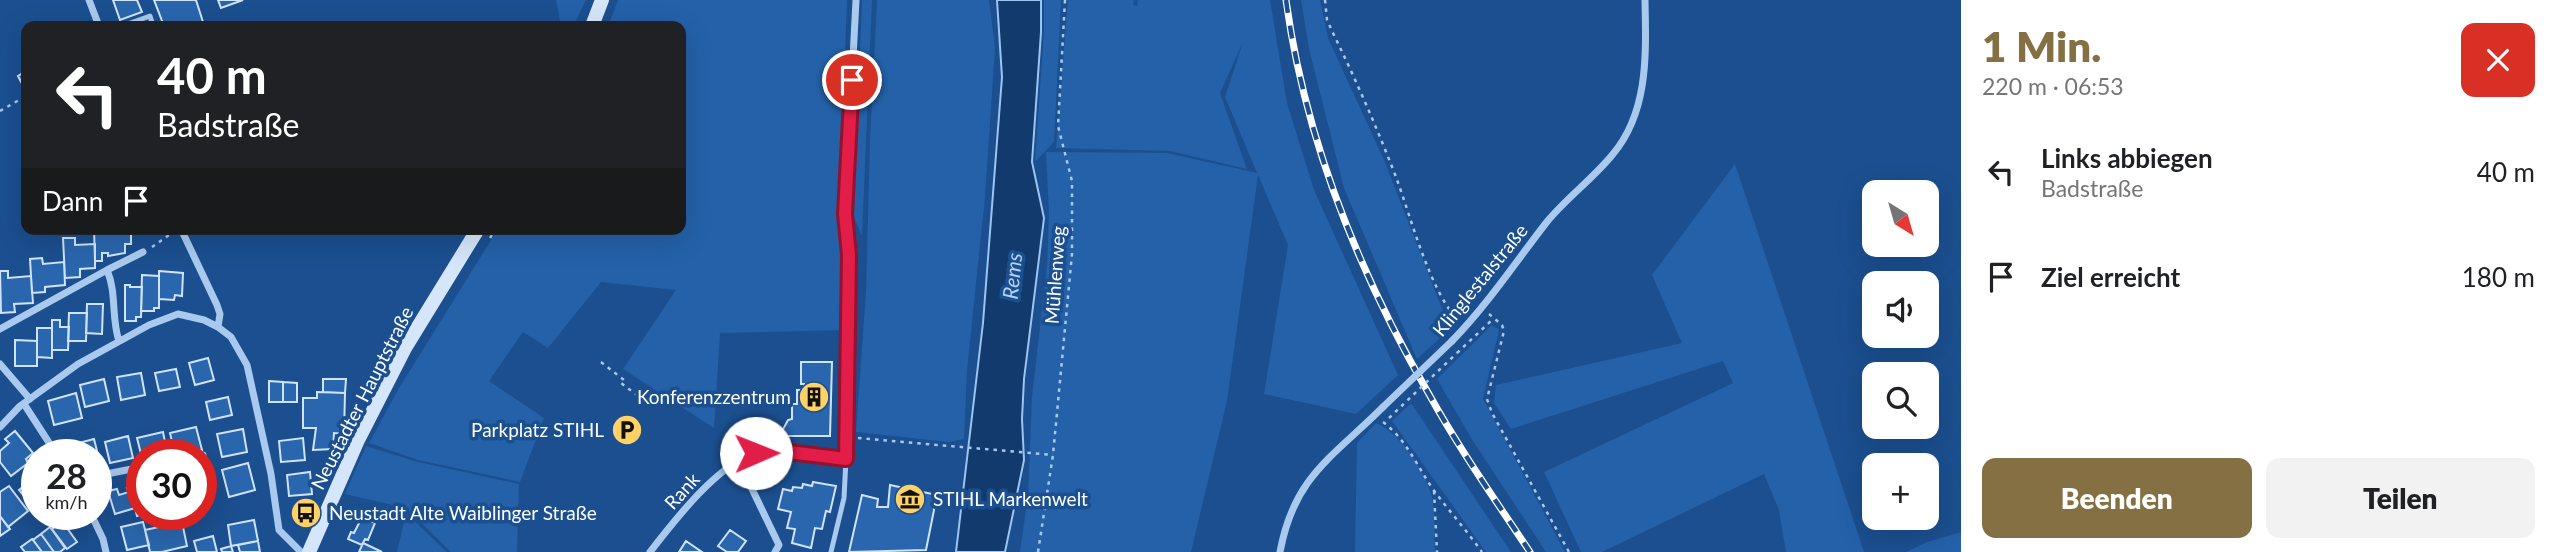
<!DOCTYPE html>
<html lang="de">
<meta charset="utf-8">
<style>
:root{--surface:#fff;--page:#f2f2f2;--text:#202124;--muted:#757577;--accent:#847042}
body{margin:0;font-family:Lato,sans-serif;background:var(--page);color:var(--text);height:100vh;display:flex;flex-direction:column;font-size:26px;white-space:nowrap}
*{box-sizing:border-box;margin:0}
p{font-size:23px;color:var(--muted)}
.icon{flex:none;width:38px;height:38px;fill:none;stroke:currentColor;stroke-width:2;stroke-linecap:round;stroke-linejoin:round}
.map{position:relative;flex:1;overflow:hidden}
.panel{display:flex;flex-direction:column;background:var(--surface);width:595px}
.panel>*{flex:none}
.guide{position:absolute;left:21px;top:21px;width:665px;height:214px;border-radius:14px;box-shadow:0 7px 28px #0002;background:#202124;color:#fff;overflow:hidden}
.needle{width:46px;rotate:143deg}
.fabs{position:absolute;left:1862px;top:180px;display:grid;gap:14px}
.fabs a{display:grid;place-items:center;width:77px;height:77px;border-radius:14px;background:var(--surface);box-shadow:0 7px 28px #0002;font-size:35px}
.speed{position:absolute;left:21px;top:439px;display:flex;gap:14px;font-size:35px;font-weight:700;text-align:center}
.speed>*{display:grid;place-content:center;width:91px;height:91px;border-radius:50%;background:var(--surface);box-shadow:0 7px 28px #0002;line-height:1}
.speed small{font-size:18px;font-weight:400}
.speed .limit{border:10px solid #d22;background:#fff;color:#111}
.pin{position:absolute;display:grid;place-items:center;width:60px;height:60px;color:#fff;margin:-30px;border:4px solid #fff;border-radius:50%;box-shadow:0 2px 7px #0007}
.me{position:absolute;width:77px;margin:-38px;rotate:89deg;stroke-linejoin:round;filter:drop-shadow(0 0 5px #0008)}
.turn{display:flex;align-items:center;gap:24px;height:147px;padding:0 21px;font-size:32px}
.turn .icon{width:91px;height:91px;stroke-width:2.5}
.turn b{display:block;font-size:49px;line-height:60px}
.then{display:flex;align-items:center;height:66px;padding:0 21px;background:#0003;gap:14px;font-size:26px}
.round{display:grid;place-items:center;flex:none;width:74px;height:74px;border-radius:14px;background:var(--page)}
.overview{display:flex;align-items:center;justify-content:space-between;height:119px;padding:0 21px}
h1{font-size:42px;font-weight:800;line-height:52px;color:var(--accent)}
.primary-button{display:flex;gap:14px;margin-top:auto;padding:14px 21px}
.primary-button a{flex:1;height:80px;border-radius:14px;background:var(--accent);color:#fff;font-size:28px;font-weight:800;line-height:80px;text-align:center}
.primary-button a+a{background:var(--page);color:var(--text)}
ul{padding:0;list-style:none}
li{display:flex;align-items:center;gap:21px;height:105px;padding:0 21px}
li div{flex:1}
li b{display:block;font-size:26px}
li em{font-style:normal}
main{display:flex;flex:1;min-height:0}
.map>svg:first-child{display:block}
.green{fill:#2461a8}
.water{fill:#123a6d;stroke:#9cc4f0;stroke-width:2}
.building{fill:#2a66ad;stroke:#cfe3fa;stroke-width:2}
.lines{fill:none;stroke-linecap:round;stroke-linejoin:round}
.path{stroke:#a9c9ee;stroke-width:2.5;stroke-dasharray:3.5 5;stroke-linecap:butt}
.lane{stroke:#a9c9ee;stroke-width:5}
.street{stroke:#a9c9ee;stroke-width:7}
.secondary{stroke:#d6e6fa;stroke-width:14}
.rail-casing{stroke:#fff;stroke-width:7}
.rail{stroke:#1b4f8f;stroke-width:4.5;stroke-dasharray:13;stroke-linecap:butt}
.path-bridge{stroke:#a9c9ee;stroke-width:2.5;stroke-dasharray:3.5 5;stroke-linecap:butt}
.street-bridge{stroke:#a9c9ee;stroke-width:7}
.route-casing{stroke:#92132f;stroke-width:18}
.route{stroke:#e11d48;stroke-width:12}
.labels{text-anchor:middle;stroke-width:7;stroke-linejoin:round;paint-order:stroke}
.street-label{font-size:19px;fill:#fff;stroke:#1b4f8f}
.poi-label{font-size:19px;fill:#fff;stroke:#1b4f8f;text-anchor:end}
.water-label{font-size:21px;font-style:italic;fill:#b5d3f5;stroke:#1b4f8f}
</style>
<main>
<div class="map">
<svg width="1961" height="552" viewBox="0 0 1961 552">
<rect width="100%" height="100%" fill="#1b4f8f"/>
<path class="green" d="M556 0H586L573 26H561Z
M618 0H847L839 215 851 253 845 330 720 333 714 428 623 369 676 290 601 282 548 348 523 332 489 381 544 418 520 482 418 460 369 443 399 388 498 229H681V26H608Z
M862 0H872L862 236 853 215Z
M877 0H989L995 48 985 197 967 370 964 439 949 442 856 432 866 291 870 140Z
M1044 0H1061L1054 142 1035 162 1044 31Z
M1068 0H1134L1133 5 1137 6 1138 0H1270L1287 103 1314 190 1398 375 1356 414 1264 394 1288 245 1258 175 1227 401 1191 552H1020L1028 495 1032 396 1047 266 1049 213 1046 152 1167 153 1257 173 1225 97 1243 42 1220 93 1247 169 1170 151 1056 148Z
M1301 0H1320L1328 38 1384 160 1450 329 1417 359 1344 188 1309 49Z
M1735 164 1864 552H1786L1779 510 1764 474 1602 552H1581L1544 472 1733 383 1723 361 1511 429 1494 403 1496 385 1682 343 1652 275Z
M1492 325 1499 330 1483 399 1565 552H1546L1471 438 1437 379Z
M1411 403 1511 552H1486L1392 421Z
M1376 423C1400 432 1429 476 1433 502 1435 518 1434 535 1435 552H1355L1357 443Z
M366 446 418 462 519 484 517 552H451L406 508 345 494Z
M406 513 447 552H397Z
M1961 532V552H1906L1927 542Z"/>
<path class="water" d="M997 0H1041V32L1032 162 1044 218 1024 379 1022 419 1024 460 1005 552H956L983 323 1002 77Z"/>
<path class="building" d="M113 0H137L142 12 120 20Z
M154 0H196L203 22 190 26H164Z
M218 0H243L221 8Z
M26 71V91L18 76Z
M94 229H125L131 232V244H125V253L108 256V253H102V261H95Z
M125 229H156V231L131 232Z
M63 238H75V245L95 244V268L80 269V277L65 278Z
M42 258 43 264 64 262 65 285 45 287V292L32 293 30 259Z
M0 271H8V278L31 276 33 303 14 304 15 312 1 313Z
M159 271 183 273 182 296 175 295 174 300 159 299Z
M142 275 159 276V308H154V311H141Z
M125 285H130V287H142L141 317H136V321H125Z
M87 304H103L102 334 86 333Z
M69 313H87L86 341H68Z
M52 320H60V327H69L68 350H52Z
M37 328H52V358L37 357Z
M15 340 37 341V366H15Z
M208 358 214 380 195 385 189 363Z
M801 362H832L830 436H783L745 446 746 430 764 429 763 435 781 433 788 420 792 419V404H797V390H804V384H801Z
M176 369 180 387 159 391 155 373Z
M141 373 145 395 121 400 117 377Z
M104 379 109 401 85 407 80 385Z
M323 379H346L345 393 323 392Z
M269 381 283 382V402H269Z
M283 382 297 383V402H283Z
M317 392 345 393 344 434 334 433 333 449 313 450 316 428H303V398H317Z
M76 393 82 418 54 425 48 401Z
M228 397 232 415 210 420 206 402Z
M196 427 202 450 175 455 170 433Z
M243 429 247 452 222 457 217 434Z
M15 431 33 453 26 459 28 463 11 476 0 462V451L9 443 5 439Z
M163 432 167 452 142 455V458L137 438Z
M128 436 133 458 110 463 105 442Z
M303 438 305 460 281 462 279 441Z
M94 439 99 459H96V455H74L71 445Z
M248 463 255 490 229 497 222 470Z
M201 469 210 497 201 500Z
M310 472 312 494 289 496 287 475Z
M37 476V510L36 511 19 490Z
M813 482 836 486 830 512 826 511 822 529 815 528 811 548 792 543 795 529 787 528 791 512 778 509 783 489 792 491 793 487 802 488 803 484 812 486Z
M140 484 142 499 133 502 135 508 115 514 108 491 117 489 119 495 129 492 127 488Z
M890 485 937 495 926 550 849 552 862 495 878 499 877 507H888Z
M9 486 28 511 8 527 0 516V492Z
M142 506 143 514 137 516 135 508Z
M0 516 10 529 0 536Z
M362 517 375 523 368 540 365 539 362 545 348 539 351 532 354 533Z
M254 520 258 541 231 546 228 525Z
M62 521 77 542 67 549 52 529Z
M143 522 149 545 127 550 121 527Z
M182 522 187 546 162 552H150L145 530Z
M50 527 65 548 60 552H54L41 534Z
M730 530 746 541 738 552H727L718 546Z
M41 534 54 552H42L33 540Z
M213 536 217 552H197L194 541Z
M32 539 33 540 42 552H25L21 547Z
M258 541 260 552H240L238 545Z
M686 541 702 552H679Z
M363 543 382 552H359Z
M231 546 233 552H222L221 549Z"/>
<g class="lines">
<path class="path" d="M1325 0 1327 20 1333 33C1356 80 1377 128 1396 177 1412 220 1428 286 1458 321
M0 111 26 96
M490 238 496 229
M152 247 172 233
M1489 314 1502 325 1504 331 1487 399 1492 413 1569 552
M1457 353 1493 319
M601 362 624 380 621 383 638 396
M1383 422C1408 441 1417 467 1435 492 1450 512 1467 531 1482 552
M858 438 1053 455
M1434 491 1437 552
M1038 552 1053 455 1072 254V181L1058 126 1065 0"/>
<path class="lane" d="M122 26 150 16 153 26
M831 552 844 498 846 459"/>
<path class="street" d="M89 0 99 26
M181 229 217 305 220 314 218 327
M107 270 143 252
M0 329 107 270C117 293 111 318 119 341
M1452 341C1487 305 1515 263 1546 223 1566 198 1593 179 1613 154 1649 111 1646 53 1645 0
M0 364 30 399
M24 404 57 455
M0 427 20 406 78 364 149 325 178 314 204 320 218 327 231 337 247 365 271 474 279 530 301 552
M201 455H203
M739 462 779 545 775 552
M96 476 142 467
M91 514 103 539 106 552
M650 552C674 521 717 465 755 453 779 445 821 456 846 459L849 255 845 213 856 0
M1280 552C1294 476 1333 457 1383 407"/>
<path class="secondary" d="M592 26 602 0
M309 552 358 440 405 348 478 229"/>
<g class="rail-casing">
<path id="rail" d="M1286 0C1305 140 1360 275 1430 396 1460 450 1496 501 1530 552"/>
</g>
<use href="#rail" class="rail"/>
<path class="path-bridge" d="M1389 418 1457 353"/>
<path class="street-bridge" d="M1383 407 1452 341"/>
</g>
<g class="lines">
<g class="route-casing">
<path id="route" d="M756 453 781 451 846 459 849 255 845 214 852 80"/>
</g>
<use href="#route" class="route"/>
</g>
<defs>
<g id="building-disc" transform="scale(1.575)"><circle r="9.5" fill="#ffd166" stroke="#1b4f8f"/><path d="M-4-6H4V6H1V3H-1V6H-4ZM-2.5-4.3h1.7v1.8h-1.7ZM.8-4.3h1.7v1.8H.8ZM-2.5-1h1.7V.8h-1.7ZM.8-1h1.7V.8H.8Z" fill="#111"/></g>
<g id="parking-disc" transform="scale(1.575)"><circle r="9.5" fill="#ffd166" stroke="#1b4f8f"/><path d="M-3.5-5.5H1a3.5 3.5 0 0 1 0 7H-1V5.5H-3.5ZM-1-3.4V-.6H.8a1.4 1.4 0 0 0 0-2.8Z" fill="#111"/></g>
<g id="museum-disc" transform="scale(1.575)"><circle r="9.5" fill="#ffd166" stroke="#1b4f8f"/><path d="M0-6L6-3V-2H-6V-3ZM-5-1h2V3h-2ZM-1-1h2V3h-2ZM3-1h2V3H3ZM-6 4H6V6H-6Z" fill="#111"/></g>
<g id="bus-disc" transform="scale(1.575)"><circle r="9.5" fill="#ffd166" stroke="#1b4f8f"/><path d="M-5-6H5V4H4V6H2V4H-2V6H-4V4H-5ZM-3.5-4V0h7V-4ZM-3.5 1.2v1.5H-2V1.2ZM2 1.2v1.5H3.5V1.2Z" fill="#111"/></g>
</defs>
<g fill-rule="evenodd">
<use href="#building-disc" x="814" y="397"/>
<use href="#parking-disc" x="627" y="430"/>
<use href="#museum-disc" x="910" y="499"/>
<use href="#bus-disc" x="306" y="513"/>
</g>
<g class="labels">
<g class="street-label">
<text transform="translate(1055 275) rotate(-86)" y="7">Mühlenweg</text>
<text transform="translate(1480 280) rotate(-51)" y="7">Klinglestalstraße</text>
<text transform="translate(362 398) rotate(-63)" y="7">Neustadter Hauptstraße</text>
<text transform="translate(682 491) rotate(-48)" y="7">Rank</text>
</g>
<g class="poi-label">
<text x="791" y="404">Konferenzzentrum</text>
<text x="604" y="437">Parkplatz STIHL</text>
<text x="933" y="506" text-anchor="start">STIHL Markenwelt</text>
<text x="329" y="520" text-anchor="start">Neustadt Alte Waiblinger Straße</text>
</g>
<g class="water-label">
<text transform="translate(1013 276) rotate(-84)" y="7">Rems</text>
</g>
</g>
</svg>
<div class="fabs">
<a><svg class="needle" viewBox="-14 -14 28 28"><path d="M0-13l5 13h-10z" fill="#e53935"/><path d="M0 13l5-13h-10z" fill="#757577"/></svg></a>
<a><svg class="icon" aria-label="sound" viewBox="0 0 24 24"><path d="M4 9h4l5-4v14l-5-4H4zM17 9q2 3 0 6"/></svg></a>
<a><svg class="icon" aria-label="search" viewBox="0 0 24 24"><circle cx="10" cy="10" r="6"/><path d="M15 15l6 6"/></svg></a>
<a>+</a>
</div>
<div class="speed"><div>28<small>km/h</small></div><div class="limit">30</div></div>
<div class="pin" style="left:852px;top:80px;background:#d93025"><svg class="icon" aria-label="arrive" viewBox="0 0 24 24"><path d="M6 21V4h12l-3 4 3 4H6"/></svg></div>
<svg class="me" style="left:756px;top:453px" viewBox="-20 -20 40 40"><circle r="19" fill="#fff"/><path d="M0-13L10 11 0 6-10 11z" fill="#e11d48"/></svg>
<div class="guide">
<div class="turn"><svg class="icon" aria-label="left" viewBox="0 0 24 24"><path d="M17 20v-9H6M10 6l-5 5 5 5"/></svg><div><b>40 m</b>Badstraße</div></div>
<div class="then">Dann<svg class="icon" aria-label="arrive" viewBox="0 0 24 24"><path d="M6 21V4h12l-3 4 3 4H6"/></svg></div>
</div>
</div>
<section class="panel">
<div class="overview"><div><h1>1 Min.</h1><p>220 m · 06:53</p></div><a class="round" style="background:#d93025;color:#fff"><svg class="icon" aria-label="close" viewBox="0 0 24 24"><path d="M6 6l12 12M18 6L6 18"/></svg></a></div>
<ul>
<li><svg class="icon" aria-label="left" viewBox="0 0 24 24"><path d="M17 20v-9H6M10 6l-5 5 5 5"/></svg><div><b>Links abbiegen</b><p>Badstraße</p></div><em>40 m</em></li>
<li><svg class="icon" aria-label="arrive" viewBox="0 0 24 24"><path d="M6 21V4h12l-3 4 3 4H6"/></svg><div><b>Ziel erreicht</b></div><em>180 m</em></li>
</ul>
<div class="primary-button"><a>Beenden</a><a>Teilen</a></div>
</section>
</main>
